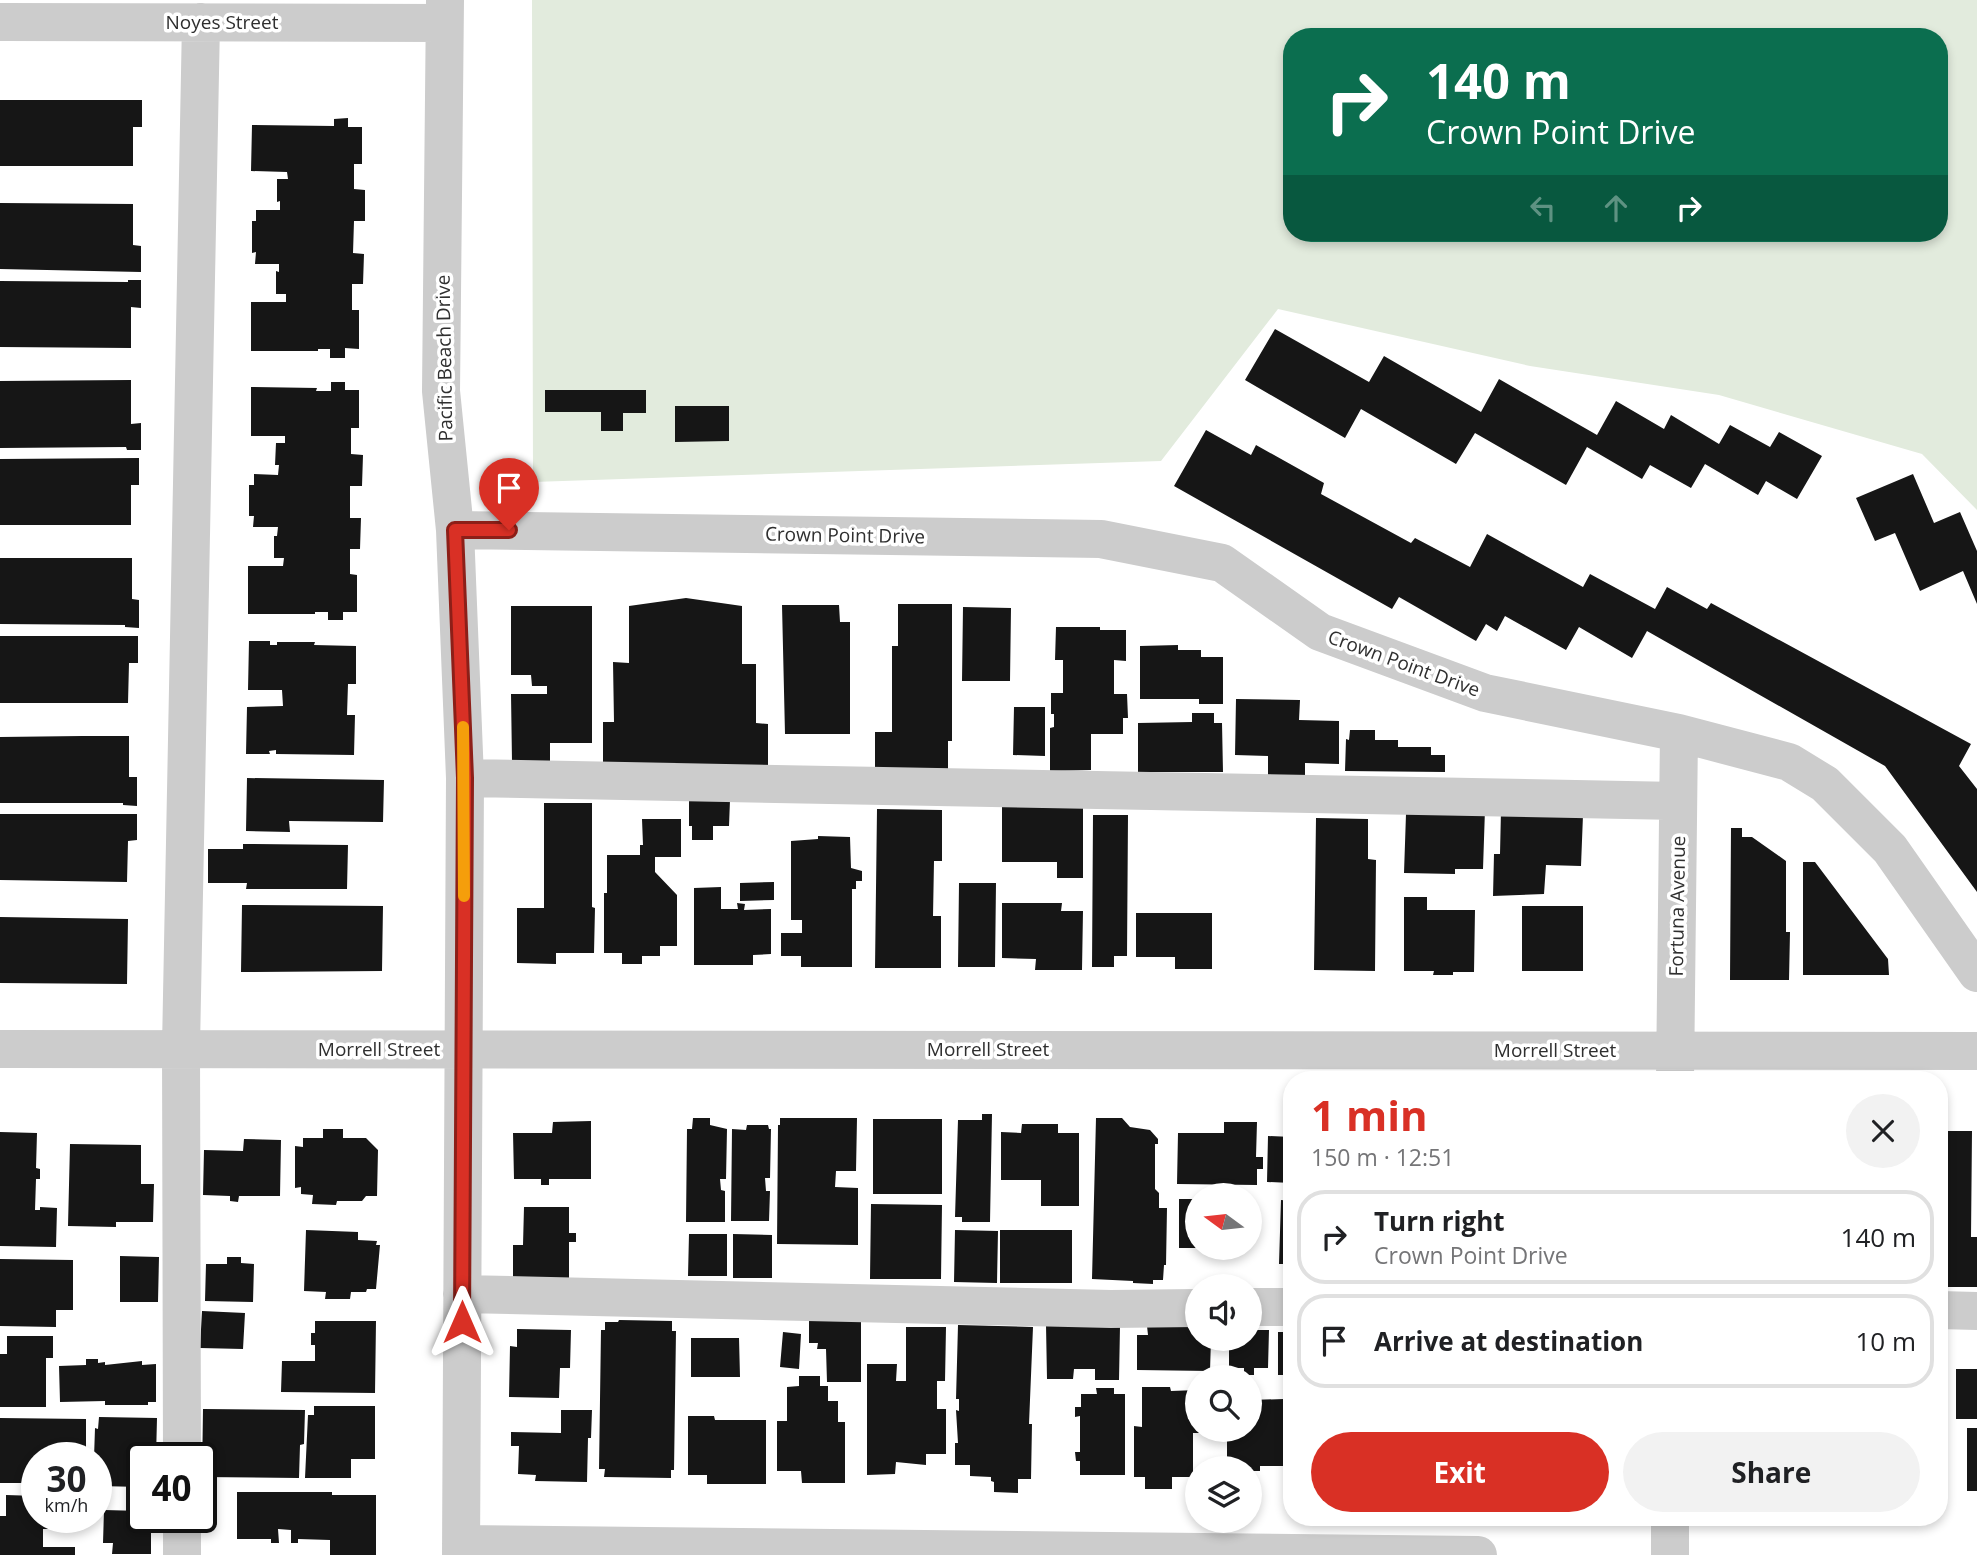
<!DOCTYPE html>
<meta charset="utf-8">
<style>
:root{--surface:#fff;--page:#f2f2f2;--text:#202124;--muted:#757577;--line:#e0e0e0;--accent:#d93025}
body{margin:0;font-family:"Open Sans",sans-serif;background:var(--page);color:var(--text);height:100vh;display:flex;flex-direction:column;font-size:26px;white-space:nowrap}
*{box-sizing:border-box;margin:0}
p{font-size:23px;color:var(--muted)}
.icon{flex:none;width:38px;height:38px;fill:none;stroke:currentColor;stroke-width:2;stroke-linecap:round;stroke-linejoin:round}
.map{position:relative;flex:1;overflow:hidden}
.panel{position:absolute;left:1283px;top:1071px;width:665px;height:455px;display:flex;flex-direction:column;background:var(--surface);border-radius:28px;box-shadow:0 4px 10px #0003}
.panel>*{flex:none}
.hud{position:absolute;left:1283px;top:28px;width:665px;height:214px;border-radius:28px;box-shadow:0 4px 10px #0003;background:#0b6e4f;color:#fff;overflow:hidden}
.needle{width:46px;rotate:285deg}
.controls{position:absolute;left:1185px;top:1183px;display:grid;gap:14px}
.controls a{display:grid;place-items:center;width:77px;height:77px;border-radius:50%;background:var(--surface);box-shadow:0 4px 10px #0003;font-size:35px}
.speed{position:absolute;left:21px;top:1442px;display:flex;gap:14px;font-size:35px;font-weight:700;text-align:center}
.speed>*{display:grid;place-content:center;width:91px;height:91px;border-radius:50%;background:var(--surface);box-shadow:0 4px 10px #0003;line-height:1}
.speed small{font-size:18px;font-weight:400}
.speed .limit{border:4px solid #111;border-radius:10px;background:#fff;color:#111}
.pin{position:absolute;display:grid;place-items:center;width:60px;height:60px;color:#fff;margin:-72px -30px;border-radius:50% 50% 50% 0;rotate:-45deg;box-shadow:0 0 7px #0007}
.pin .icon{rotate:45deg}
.me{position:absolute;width:77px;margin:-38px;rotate:0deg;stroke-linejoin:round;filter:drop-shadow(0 0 5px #0008)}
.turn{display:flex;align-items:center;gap:24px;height:147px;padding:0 28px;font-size:32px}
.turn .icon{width:91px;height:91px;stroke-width:2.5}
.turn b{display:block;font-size:49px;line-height:60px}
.lanes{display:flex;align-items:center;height:66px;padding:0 28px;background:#0003;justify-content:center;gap:35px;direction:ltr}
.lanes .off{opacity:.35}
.round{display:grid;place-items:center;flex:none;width:74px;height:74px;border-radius:37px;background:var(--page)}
.summary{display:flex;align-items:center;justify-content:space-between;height:119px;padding:0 28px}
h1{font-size:42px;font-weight:700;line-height:52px;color:var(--accent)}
.button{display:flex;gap:14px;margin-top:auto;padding:14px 28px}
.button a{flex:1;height:80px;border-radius:42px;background:var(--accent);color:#fff;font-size:28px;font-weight:700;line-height:80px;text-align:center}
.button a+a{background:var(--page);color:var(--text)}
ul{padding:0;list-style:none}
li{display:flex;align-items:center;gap:21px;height:94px;margin:0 14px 10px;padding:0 14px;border:4px solid var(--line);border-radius:28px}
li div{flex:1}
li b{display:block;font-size:26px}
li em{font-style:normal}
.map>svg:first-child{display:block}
.green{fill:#e2ebdd;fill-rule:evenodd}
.building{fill:#161616}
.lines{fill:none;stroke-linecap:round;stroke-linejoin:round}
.minor{stroke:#ccc;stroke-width:38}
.route-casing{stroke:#8d1f18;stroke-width:18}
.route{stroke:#d93025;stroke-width:12}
.slow{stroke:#f59e0b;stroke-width:12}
.labels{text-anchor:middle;stroke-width:7;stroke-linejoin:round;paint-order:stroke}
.street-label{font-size:19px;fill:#2f2f2f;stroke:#fff}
</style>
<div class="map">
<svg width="1977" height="1555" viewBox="0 0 1977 1555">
<rect width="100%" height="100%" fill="#fff"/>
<path class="green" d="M532 0H1977V510L1922 454 1719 395 1530 366 1278 309 1161 461 533 482ZM1292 37H1939V233H1292Z"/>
<path class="building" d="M0 100H142V127H133V166H0Z
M348 118V127H362V164H354V189L365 190V221H354L353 253 364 254 363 284H352V310H359V349L345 348V358H330V349H318V351H251V302H286V294H276V271L279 272V264H255L256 252 252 253V221H256V210H280V201L277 202V179H288L287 172 251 171 252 125 334 126V119Z
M0 203 133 204V245L141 246V272L0 269Z
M128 280H141V308L131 307V348L0 347V281L128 282Z
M1275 329 1369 382 1384 356 1481 412 1499 379 1597 435 1616 401 1664 429 1671 415 1719 444 1730 425 1770 447 1779 432 1822 456 1797 499 1766 481 1758 495 1705 464 1691 488 1650 465 1642 479 1587 447 1566 485 1475 433 1456 464 1361 409 1345 438 1245 380Z
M131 380V424L141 423V450H127L126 447 0 448V381Z
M331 382H345V390H359V428H351V454L363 455 362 486H350V518H361L360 549H350V574L357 575V612H343V620H328V612H315V614H248V566H283L284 558H274V536H277L278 527H253L254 516H249V485H254V474L278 475 279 465H275L276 443H285V436H251V387L317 388 316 391H331Z
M545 390H646V413H623V431H601V412H545Z
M675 406H729V441L675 442Z
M1206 430 1251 455 1256 445 1324 483 1321 494 1411 543 1415 538 1470 567 1487 534 1583 587 1590 574 1655 609 1667 587 1707 609 1711 603 1971 744 1959 766 1977 789V892L1885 766 1647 631 1632 658 1579 627 1566 650 1505 616 1497 631 1486 624 1476 641 1399 597 1392 609 1174 486Z
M139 458V485H131V525H0V459Z
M1913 474 1934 523 1960 512 1977 551V604L1963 571 1920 591 1895 533 1875 541 1856 498Z
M0 558H132V599L139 600V628L125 627V625L0 624Z
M686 598 742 606V664H756V723L768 724V771L603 770V722H614L613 662 629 663V606Z
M898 604H952V741H948V769L875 768V732H892V646H898Z
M782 605H839L840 622H850V734H785Z
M511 606H592V743H550V762H512L511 694H547V686H532L531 675H511Z
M963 607 1011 608 1010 681H962Z
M1056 627H1100V630H1126V661L1114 660V694H1127L1128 718H1123V734H1091V770L1050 771V728L1054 727V714H1051V693H1063V660H1055Z
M0 636H138V663H129L128 703H0Z
M249 641H270V645H277V642H315L314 645 356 646V684H348L347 715H355L354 755 276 754V750L269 751 270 754H246L247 707 283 706 282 690H248Z
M1178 645V650H1201V657H1223V704H1199V699H1140V646Z
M1236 699 1300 700 1299 720 1339 721V764L1305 763V776H1268V756L1235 755Z
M1014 707H1045V756L1013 755Z
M1192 713H1214V723H1222L1223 772H1138V723L1192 722Z
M1350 730H1375V740H1398V747H1431V755H1445V772L1345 771 1346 739 1349 740Z
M82 736H129V777H137V806L123 805V803H0V737Z
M247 778 384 780 383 822 289 821 290 832 246 831Z
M689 800H730L729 826H713V840H692V826H689Z
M544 803H592V907L595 908 594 953H556V964L517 963V908H544Z
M1002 806H1083V878H1057V862H1002Z
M877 809 942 810V861H934L933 916H941V968H875Z
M1485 809 1483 869H1455V874L1404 873 1406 814Z
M1501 810 1583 815 1581 866 1546 865 1544 894 1493 896 1494 854H1500Z
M0 814H137V840L128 841 127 882 0 880Z
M1093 815H1128L1127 956H1114V967H1092Z
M1316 818 1368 819V859L1376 860 1375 971 1314 970Z
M642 819H681V857H655V872L677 895V946H660V956H642V964H622V953H604V893H607V855H640V845H643Z
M1731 828H1742V837H1752L1786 861V932H1790L1789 980H1730Z
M818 836 850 837 851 868 862 871V881H856V889H852V967H801V956H781V933H802V920H791V841L818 839Z
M243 844 348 845 347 889H246L247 883H208V849H243Z
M1803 862H1815L1888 959 1889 975H1803Z
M774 882V900L740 901V883Z
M959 883H996L995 967H958Z
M721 887V909H738L737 903 745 904 744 910 771 909V954L753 955V965H694V888Z
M1404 897H1427V910H1475L1474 972H1453V975H1433L1434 971H1404Z
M1002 903H1062L1061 911H1083L1082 970H1035L1036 959 1002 958Z
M242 905 383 906 382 971 241 972Z
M1522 906H1583V971H1522Z
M1136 913H1212V969H1175V957H1136Z
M0 917 128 919 127 984 0 983Z
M982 1114H992L990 1222H962V1217H955L958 1120H982Z
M693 1118H710V1125L727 1129 726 1179H720L721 1190 725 1191V1222H686L687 1129H692Z
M780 1118H857L856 1171H836L835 1187 858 1188V1245L777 1244 778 1125H780Z
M1096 1118H1122L1130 1127 1150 1130 1158 1139V1144H1155V1189L1159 1193V1208H1167L1166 1265H1164L1163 1280H1153V1284L1133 1283V1281L1092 1279Z
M873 1119H942V1194H873Z
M591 1121V1179H549V1185H541V1179H514L513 1133H552L553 1122Z
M1224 1122H1257L1256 1157H1263V1169H1257V1185L1177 1184 1178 1133H1224Z
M1022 1124H1058V1133H1079V1206H1041V1180H1001V1132L1021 1133Z
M747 1125H768L769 1129H771L770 1178H765L766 1191H770L769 1221H731L732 1129 746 1130Z
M323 1129H343V1138H366L378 1150 377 1196H366L362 1201H337L336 1205 312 1204 313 1195 301 1194V1187L295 1188V1146L303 1147V1138H323Z
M1939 1131H1972L1971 1237H1977V1287H1939Z
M0 1132 37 1133 36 1168 40 1169V1179H36L35 1210H40V1207L57 1208 56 1247 0 1246Z
M1268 1136 1292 1137V1183L1267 1182Z
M244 1139 281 1140 280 1196H239L238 1202 230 1201V1196L203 1195 204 1150 243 1151Z
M70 1144 141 1145V1184H154L153 1222H116V1227L68 1226Z
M1179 1199H1197V1248H1179Z
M1281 1200 1292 1201V1264H1279Z
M871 1204 942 1205 941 1279H870Z
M524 1207H569V1233H576V1242H569V1284H513V1245H523Z
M306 1230 358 1232V1240L377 1241 376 1245H380L376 1289H367L366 1292H351L350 1299H325L326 1292 304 1291Z
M955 1230 998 1231 997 1283 954 1282Z
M1000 1230H1072V1283H1000Z
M689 1234H727V1276H688Z
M733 1234 772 1235V1278H733Z
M120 1256 159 1257 158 1302H120Z
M227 1257H241V1263L254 1264 253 1302 205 1301 206 1264H227Z
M0 1259 73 1260V1310H56V1327L0 1326Z
M202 1311 245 1313 243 1349 200 1348Z
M809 1315H861V1382H827L826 1349H817L818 1343H809Z
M619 1320 672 1321V1331H676L674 1470H671V1478L604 1477 605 1469H599L601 1330H605V1322H618Z
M315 1321H376L375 1393 281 1392 282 1361H315V1345H311V1333H315Z
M958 1325 1033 1327 1029 1424H1032L1031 1479H1018V1493L994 1492V1482L991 1481V1477L970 1476V1465H955V1443H958L956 1410 959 1411V1399H956Z
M1046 1325 1120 1326 1119 1380H1095V1369H1074L1073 1379H1047Z
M1147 1326H1197V1339H1211L1210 1371 1137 1370V1335H1148Z
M906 1327H946L945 1381H937V1409H946V1454H926V1465L896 1462 895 1474 867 1475V1364H897L896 1381H906Z
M517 1329 571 1330 570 1368H560L559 1398 509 1397 510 1346 517 1347Z
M1250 1330H1269L1268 1368H1254V1375H1244V1368H1229V1339H1250Z
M783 1332 801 1334 799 1369 780 1367Z
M1278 1332H1292V1375H1278Z
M7 1336H53V1358H46V1407H0V1354H7Z
M691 1338H739L740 1377H691Z
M1939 1355H1947V1468H1939Z
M86 1359H98V1363L105 1362V1365L142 1361V1365L156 1364V1402H148V1405H105V1401L60 1402 59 1366 86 1365Z
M1956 1369H1977V1419H1956Z
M799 1376H820V1386H828V1401H838V1422H845V1483H802L801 1471H777V1421H787V1387L799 1386Z
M1142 1387H1170L1171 1391 1197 1390V1430H1210V1433H1193V1477H1172V1489H1145V1477H1134V1426L1142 1427Z
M1096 1388H1114V1394H1125V1475H1080V1461H1076L1075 1452H1080V1416L1075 1417V1407H1081V1394H1097Z
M1284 1399V1466H1260V1471H1252V1475H1250V1468H1227V1430H1250V1400Z
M314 1406H375V1459H351V1478H305L308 1415H314Z
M203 1409 305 1410 304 1444 300 1445 299 1478 202 1477Z
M561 1410H592L591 1438H588L587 1482 535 1481 536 1475 518 1474 519 1446H511V1432L561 1433Z
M688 1416H714L715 1420H766V1484H707V1475H688Z
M99 1417 157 1418 156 1458H142V1487L98 1486 96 1458H94L95 1428 98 1429Z
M0 1418 86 1419V1458H37V1483H0Z
M1967 1428H1977V1491H1967Z
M237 1492H332V1495H376V1555H330V1540L298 1539V1543H291V1530L278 1529 279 1543H271V1539H237Z
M6 1495 37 1496V1517H51V1529H43V1547H75V1555H0V1516H6Z
M104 1510 142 1511V1517H151V1554H112L113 1543H103Z"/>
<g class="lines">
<path class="minor" d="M445 0 441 391 455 530 465 778 461 1555
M0 22 444 23
M455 530 1101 539 1222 563 1320 632 1485 693 1679 733 1789 762 1825 784 1890 849 1977 973
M465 778 1678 801
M0 1049 1977 1051
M1675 1080 1679 733
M462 1294 1111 1309 1197 1308
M1250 1307H1292
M1939 1310 1977 1311
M182 1458 181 1047 201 22
M182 1517V1555
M461 1544 1478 1555
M1670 1555V1517"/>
</g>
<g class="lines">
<g class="route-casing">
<path id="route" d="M462 1322 465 778 455 530H509"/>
</g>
<use href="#route" class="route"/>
<path class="slow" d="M463 727 464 896"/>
</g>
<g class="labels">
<g class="street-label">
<text x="222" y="29">Noyes Street</text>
<text transform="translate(444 358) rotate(-91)" y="7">Pacific Beach Drive</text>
<text transform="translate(845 535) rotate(1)" y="7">Crown Point Drive</text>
<text transform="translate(1404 663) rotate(20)" y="7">Crown Point Drive</text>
<text transform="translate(1677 906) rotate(-89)" y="7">Fortuna Avenue</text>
<text x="379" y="1056">Morrell Street</text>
<text x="988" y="1056">Morrell Street</text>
<text x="1555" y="1057">Morrell Street</text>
</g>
</g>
</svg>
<div class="controls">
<a><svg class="needle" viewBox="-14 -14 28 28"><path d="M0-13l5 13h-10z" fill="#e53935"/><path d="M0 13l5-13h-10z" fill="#757577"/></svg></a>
<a><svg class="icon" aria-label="sound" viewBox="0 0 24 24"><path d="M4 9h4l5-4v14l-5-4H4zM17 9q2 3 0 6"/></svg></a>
<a><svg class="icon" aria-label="search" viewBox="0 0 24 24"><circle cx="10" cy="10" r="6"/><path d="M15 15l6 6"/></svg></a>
<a><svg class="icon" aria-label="layers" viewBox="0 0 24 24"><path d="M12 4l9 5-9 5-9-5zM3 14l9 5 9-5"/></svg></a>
</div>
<div class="speed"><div>30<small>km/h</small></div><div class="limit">40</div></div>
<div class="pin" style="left:509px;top:530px;background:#d93025"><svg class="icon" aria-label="arrive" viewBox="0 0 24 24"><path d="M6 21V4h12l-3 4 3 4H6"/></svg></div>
<svg class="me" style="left:462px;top:1322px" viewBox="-20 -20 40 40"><path d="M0-17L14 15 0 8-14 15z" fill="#d93025" stroke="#fff" stroke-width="4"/></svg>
<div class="hud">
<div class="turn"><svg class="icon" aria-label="right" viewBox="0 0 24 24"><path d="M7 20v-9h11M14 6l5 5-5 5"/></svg><div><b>140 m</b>Crown Point Drive</div></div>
<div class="lanes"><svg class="icon off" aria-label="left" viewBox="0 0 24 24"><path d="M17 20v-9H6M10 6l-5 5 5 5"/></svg><svg class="icon off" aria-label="ahead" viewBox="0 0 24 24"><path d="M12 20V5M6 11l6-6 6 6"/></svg><svg class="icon" aria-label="right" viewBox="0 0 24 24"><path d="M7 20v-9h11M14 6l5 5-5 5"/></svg></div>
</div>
<section class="panel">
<div class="summary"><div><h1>1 min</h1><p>150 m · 12:51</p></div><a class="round"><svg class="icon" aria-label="close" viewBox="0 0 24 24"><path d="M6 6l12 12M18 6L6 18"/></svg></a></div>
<ul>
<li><svg class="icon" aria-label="right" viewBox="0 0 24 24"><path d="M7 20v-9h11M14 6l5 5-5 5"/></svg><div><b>Turn right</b><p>Crown Point Drive</p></div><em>140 m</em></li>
<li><svg class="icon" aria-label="arrive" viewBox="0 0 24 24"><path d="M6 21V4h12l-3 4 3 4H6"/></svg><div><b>Arrive at destination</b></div><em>10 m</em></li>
</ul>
<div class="button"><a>Exit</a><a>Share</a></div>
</section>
</div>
